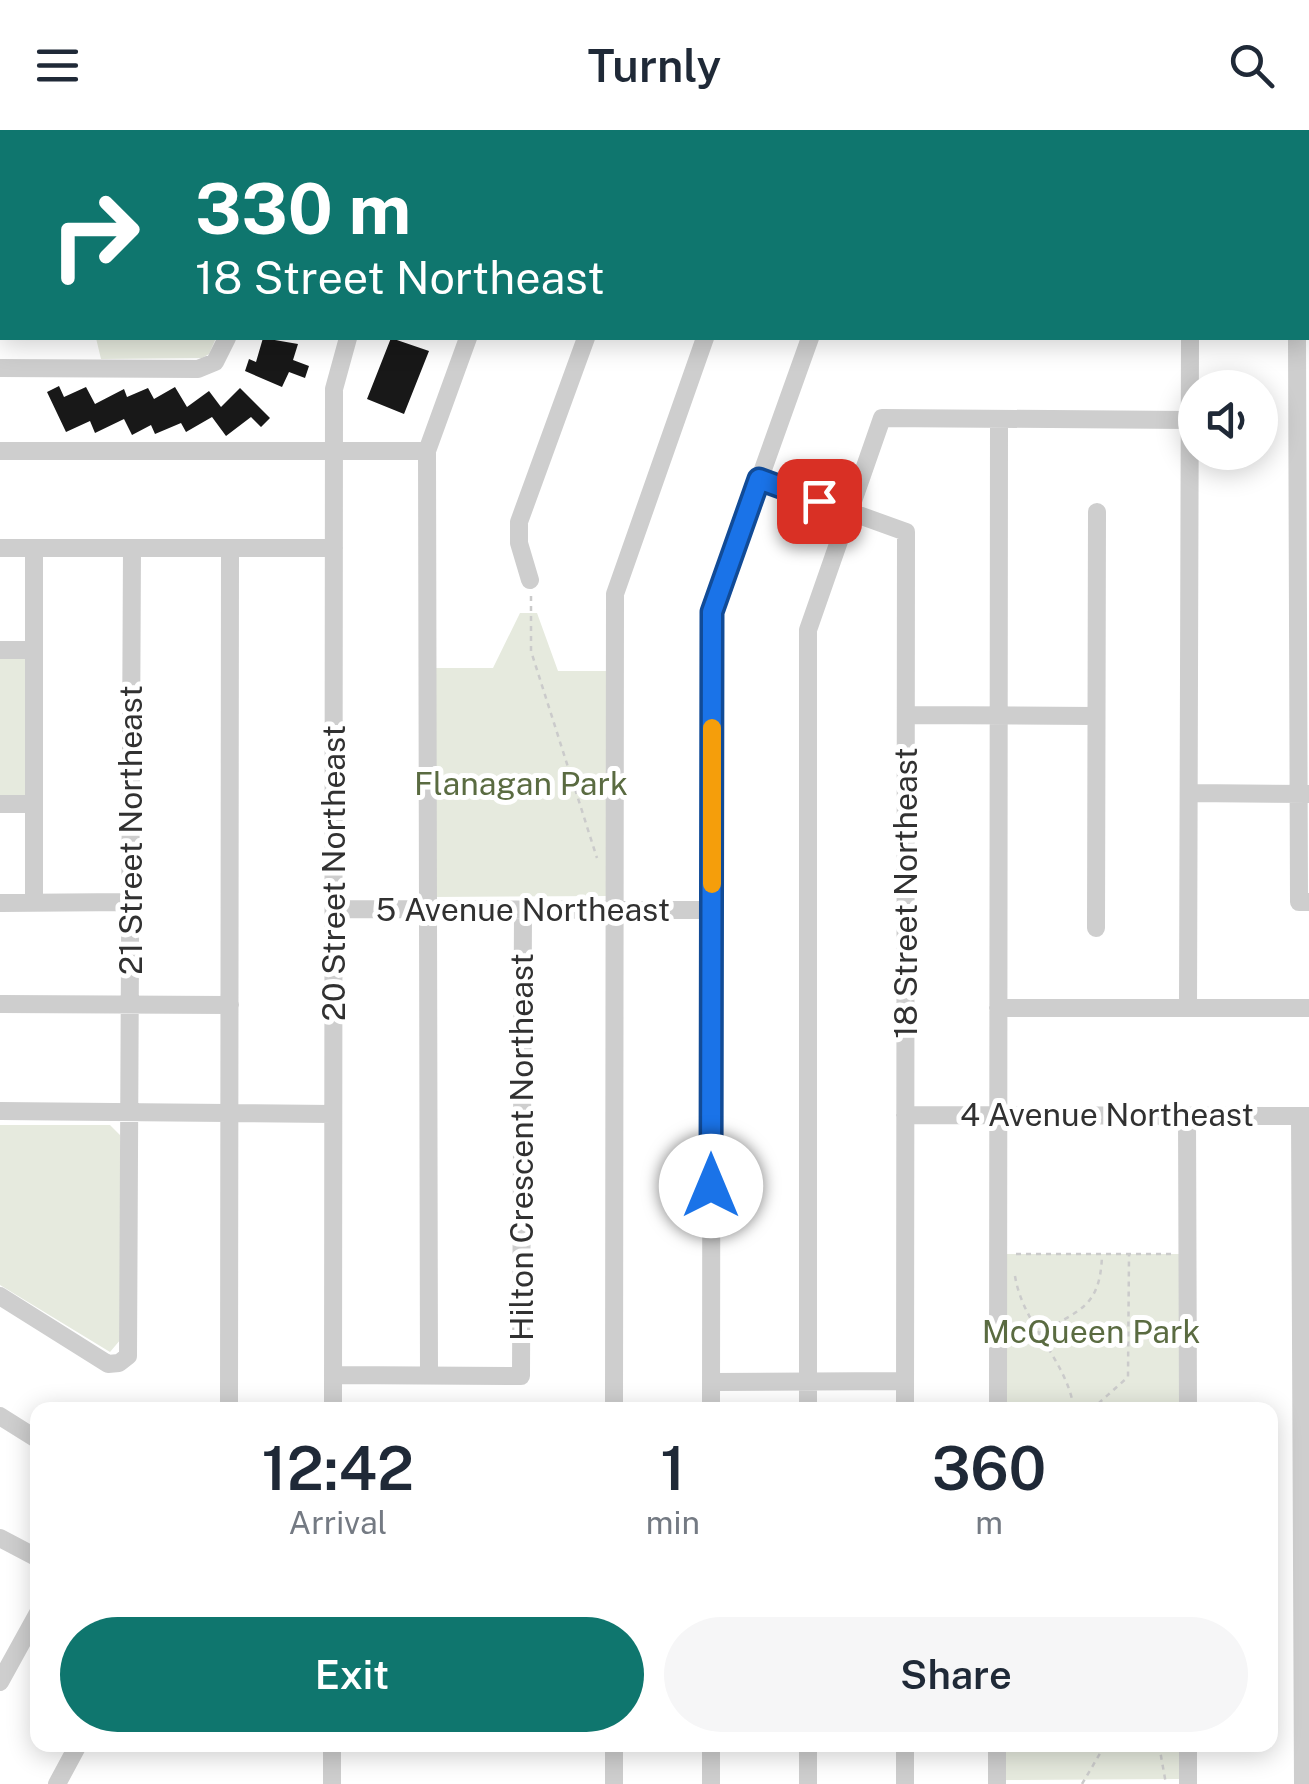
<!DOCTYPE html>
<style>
:root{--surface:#fff;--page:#f6f6f7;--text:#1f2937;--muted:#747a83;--accent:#0f766e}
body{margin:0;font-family:"Public Sans",sans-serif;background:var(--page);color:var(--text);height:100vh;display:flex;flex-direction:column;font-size:38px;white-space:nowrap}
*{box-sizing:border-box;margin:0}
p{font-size:32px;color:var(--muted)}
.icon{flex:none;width:55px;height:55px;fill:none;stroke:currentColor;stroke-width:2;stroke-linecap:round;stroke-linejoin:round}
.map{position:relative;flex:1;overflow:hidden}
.side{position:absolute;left:30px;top:1272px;width:1248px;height:350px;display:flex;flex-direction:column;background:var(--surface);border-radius:20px;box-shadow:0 5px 25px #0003}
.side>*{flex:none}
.guide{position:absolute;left:0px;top:0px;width:1310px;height:210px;box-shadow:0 5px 25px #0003;background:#0f766e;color:#fff;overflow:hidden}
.controls{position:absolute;left:1178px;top:240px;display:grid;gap:20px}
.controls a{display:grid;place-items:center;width:100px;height:100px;border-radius:50%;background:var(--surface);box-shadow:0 5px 25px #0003;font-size:50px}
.pin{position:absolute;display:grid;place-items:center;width:85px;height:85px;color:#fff;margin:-42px;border-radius:20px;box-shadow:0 5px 15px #0006}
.me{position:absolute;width:110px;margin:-55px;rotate:0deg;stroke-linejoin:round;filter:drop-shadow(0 0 8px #0008)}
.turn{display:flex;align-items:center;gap:35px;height:210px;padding:0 30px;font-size:45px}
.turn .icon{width:130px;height:130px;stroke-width:2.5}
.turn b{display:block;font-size:70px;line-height:85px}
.eta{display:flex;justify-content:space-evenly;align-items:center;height:170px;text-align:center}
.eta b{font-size:60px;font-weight:600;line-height:70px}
.primary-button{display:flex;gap:20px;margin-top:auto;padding:20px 30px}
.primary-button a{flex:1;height:115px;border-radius:60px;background:var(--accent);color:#fff;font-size:40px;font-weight:600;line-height:115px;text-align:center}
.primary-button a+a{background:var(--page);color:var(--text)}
header{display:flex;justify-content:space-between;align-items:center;height:130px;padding:0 30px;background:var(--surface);font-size:45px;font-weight:600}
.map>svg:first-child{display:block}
.green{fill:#e6eade}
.building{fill:#181818}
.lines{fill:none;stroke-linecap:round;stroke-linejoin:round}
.path{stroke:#cbcbcb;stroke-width:2.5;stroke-dasharray:5 5;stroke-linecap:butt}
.minor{stroke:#cecece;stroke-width:18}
.route-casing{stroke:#114b97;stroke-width:25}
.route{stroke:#1a73e8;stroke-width:18}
.slow{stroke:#f59e0b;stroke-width:18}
.labels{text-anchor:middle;stroke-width:10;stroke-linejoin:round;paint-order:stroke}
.park-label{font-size:32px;fill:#5a6b41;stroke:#fff}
.street-label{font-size:32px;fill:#313131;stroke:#fff}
</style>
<header><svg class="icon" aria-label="menu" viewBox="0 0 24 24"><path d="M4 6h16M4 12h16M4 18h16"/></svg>Turnly<svg class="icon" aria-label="search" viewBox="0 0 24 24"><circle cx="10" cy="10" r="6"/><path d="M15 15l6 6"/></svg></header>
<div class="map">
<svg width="1309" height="1654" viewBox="0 0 1309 1654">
<rect width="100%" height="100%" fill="#fff"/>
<path class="green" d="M96 208H216L209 224 202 228 101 229Z
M520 483H537L558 541H609L610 766 433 767 432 538H493Z
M0 529H27L26 667H0Z
M0 995H110L120 1005 121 1209 110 1222 0 1155Z
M1004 1124H1179V1280H1004Z
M1003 1615H1179V1649L1003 1650Z"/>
<path class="building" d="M263 208 298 214 293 230 309 236 305 248 289 242 282 257 245 241 249 229 256 232Z
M391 208 429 221 404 284 367 269Z
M59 256 64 267 86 257 95 274 124 259 127 267 148 258 154 269 175 257 187 277 209 261 221 277 240 258 270 288 261 297 251 287 226 306 212 287 186 302 181 293 155 304 151 295 132 305 124 289 95 303 90 291 66 302 47 262Z"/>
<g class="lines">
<path class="path" d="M531 466V521L597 728
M1016 1124H1173
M1015 1146C1023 1196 1068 1231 1074 1280
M1038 1204C1079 1180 1100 1178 1102 1126
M1091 1280 1128 1247 1129 1124
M1159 1615 1166 1654
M1082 1654 1105 1615"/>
<path class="minor" d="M36 0 43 2
M333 0 340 2
M459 0 460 2
M423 2 424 0
M543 2 544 0
M662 2 663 0
M780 2 781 0
M1090 2V0
M1190 2V0
M1308 15H1309
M0 79 2 80
M1308 109H1309
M0 157H2
M1308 186H1309
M1297 208 1299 772H1309
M0 238 198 239 215 232 227 208
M0 321H427
M759 349 906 402 905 1280
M0 418H334
M34 418V773
M530 450 519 413V392L586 208
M0 520H34
M906 585 1096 586
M1189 663 1309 664
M0 674H34
M0 773 131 772
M334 779 712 780
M1096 798 1097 382
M0 874 230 875
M998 878H1309
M1188 878 1190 208
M0 981 333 984
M905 985 1309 986
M1187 986 1188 1280
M1300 986 1303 1654
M0 1166 108 1234 119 1233 128 1226 132 418
M333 1245 521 1246 523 780
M429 1246 427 321 468 208
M711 1252 905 1251
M229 1280 230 418
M333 1280 334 259 348 208
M614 1280 615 464 705 208
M711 1280 712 482 810 208
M808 1280V500L882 288 1189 290
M998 1280 999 289
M0 1286 38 1310
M0 1408 38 1428
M0 1552 38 1483
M614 1615V1654
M711 1615V1654
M808 1615V1654
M1188 1615V1654
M57 1654 78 1615
M332 1654V1615
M905 1654V1615
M997 1654V1615"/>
</g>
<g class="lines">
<g class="route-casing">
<path id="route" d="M711 1056 712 482 759 349 819 371"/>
</g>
<use href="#route" class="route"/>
<path class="slow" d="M712 754V598"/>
</g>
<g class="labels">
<g class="park-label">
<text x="521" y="665">Flanagan Park</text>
<text x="1091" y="1213">McQueen Park</text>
</g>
<g class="street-label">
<text transform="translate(131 700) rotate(-90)" y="11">21 Street Northeast</text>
<text transform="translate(334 743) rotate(-90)" y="11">20 Street Northeast</text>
<text transform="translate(906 763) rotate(-90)" y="11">18 Street Northeast</text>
<text x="523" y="791">5 Avenue Northeast</text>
<text x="1107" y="996">4 Avenue Northeast</text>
<text transform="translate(522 1017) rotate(-90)" y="11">Hilton Crescent Northeast</text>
</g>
</g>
</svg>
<div class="controls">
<a><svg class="icon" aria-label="sound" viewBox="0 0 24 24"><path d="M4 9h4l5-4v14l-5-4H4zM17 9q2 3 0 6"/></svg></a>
</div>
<div class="pin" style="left:819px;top:371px;background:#d93025"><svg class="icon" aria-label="arrive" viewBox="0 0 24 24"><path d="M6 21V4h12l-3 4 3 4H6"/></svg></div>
<svg class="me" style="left:711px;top:1056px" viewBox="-20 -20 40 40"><circle r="19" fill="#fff"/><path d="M0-13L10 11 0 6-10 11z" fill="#1a73e8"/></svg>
<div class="guide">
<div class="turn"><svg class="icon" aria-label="right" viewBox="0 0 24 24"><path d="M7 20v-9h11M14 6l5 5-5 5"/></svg><div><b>330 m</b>18 Street Northeast</div></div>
</div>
<section class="side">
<div class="eta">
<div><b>12:42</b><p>Arrival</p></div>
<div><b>1</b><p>min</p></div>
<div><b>360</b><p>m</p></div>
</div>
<div class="primary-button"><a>Exit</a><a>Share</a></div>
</section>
</div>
